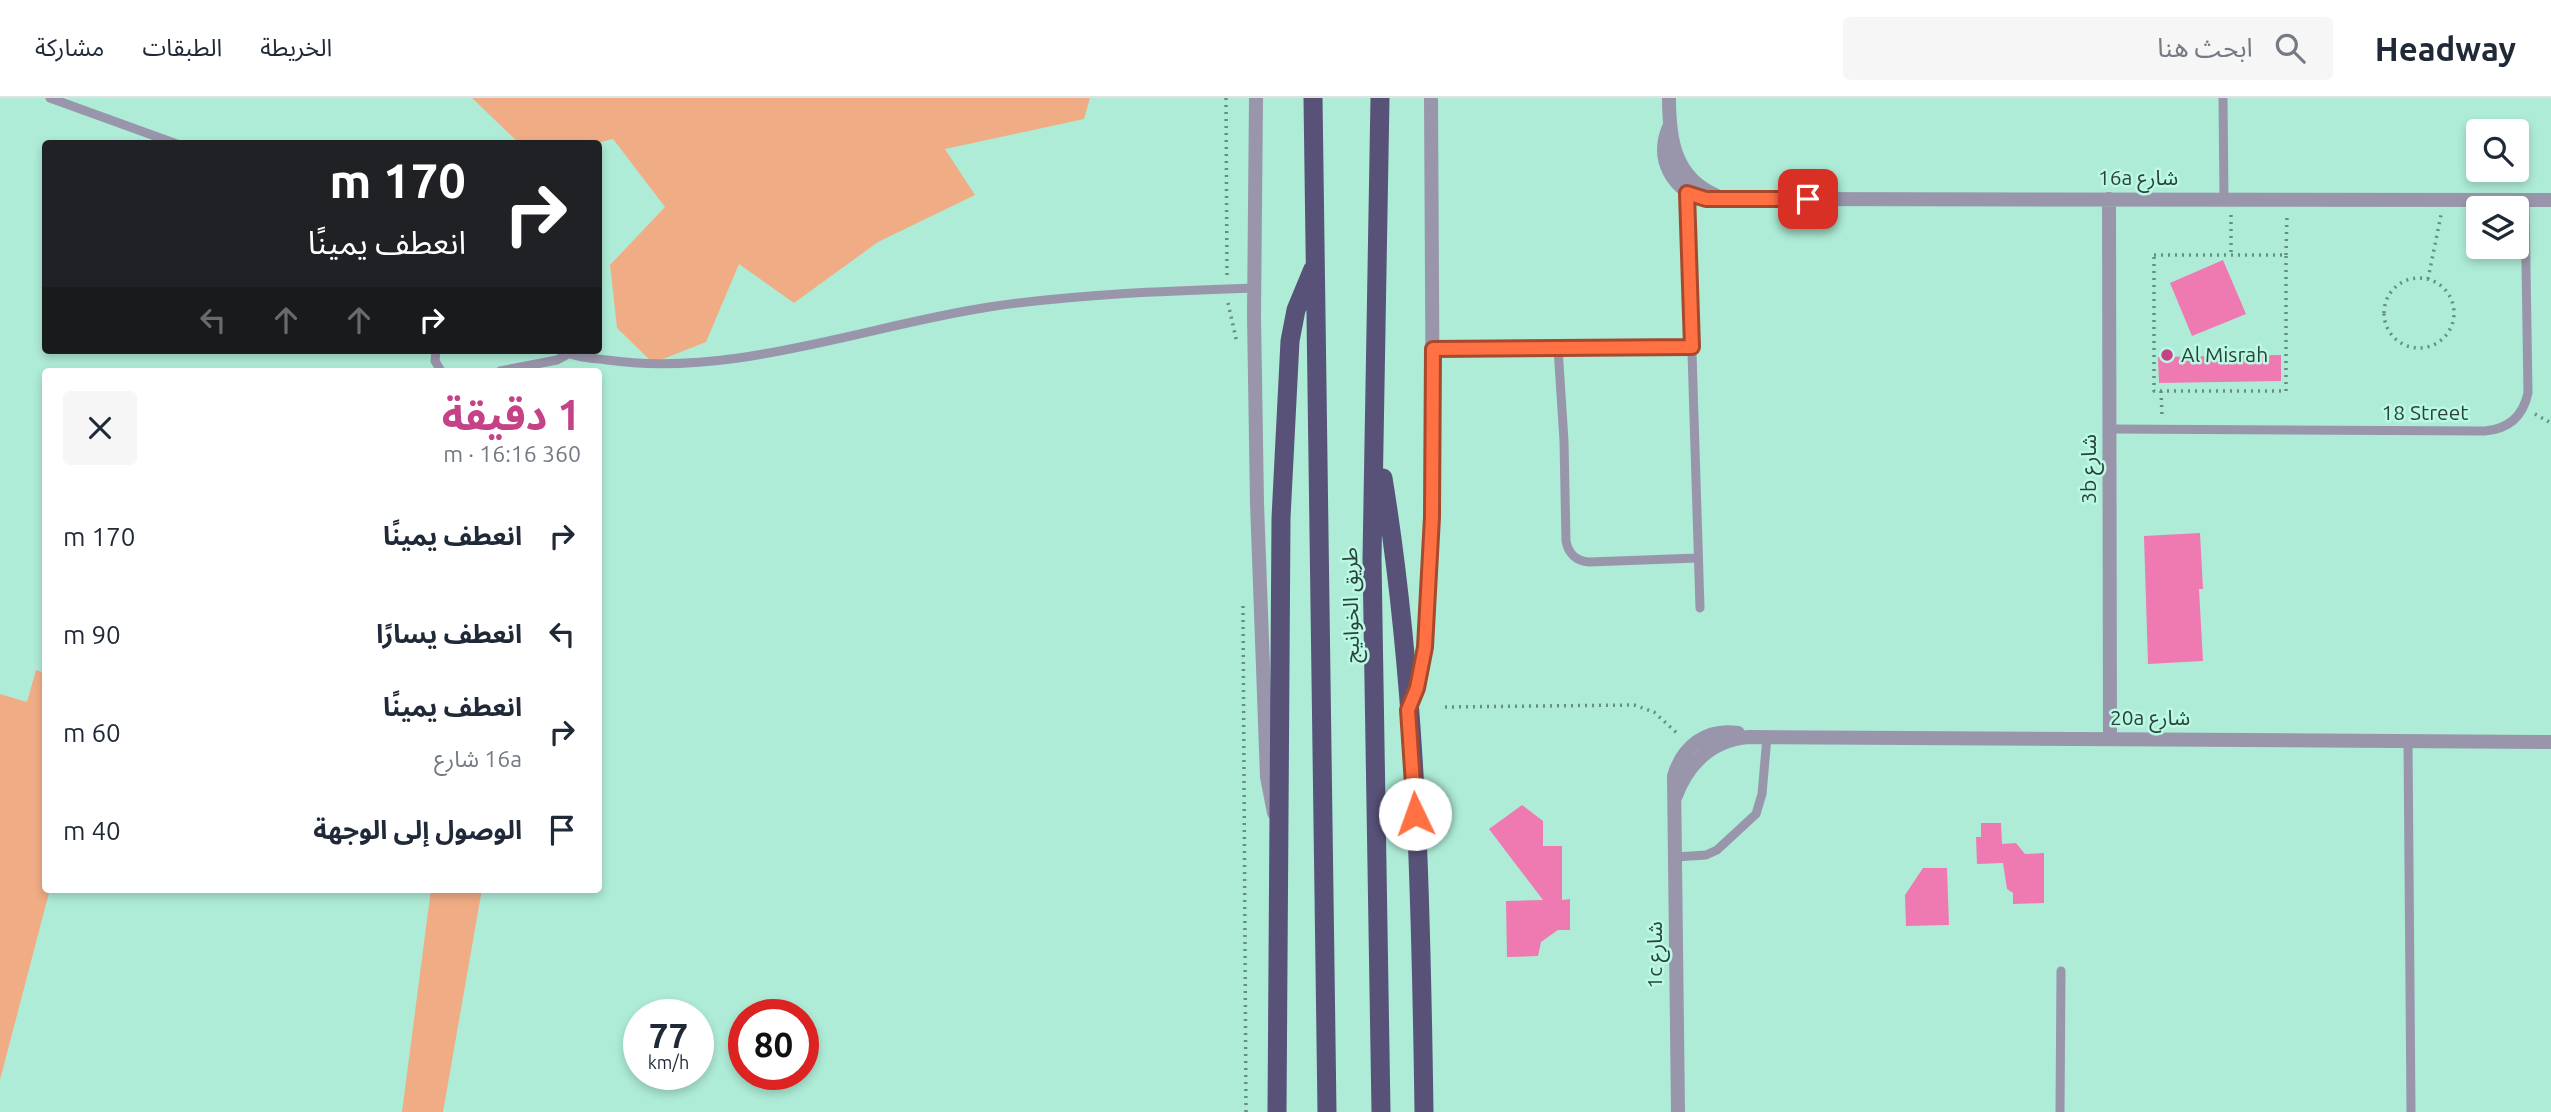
<!DOCTYPE html>
<html lang="ar">
<meta charset="utf-8">
<style>
:root{--surface:#fff;--page:#f6f6f7;--text:#1f2937;--muted:#747a83;--line:#e0e1e3;--accent:#c54287}
body{margin:0;font-family:Ubuntu,"Noto Sans Arabic",sans-serif;background:var(--page);color:var(--text);direction:rtl;height:100vh;display:flex;flex-direction:column;font-size:26px;white-space:nowrap}
*{box-sizing:border-box;margin:0}
p{font-size:23px;color:var(--muted)}
.icon{flex:none;width:38px;height:38px;fill:none;stroke:currentColor;stroke-width:2;stroke-linecap:round;stroke-linejoin:round}
.map{position:relative;flex:1;overflow:hidden;direction:ltr}
.side{position:absolute;left:42px;top:270px;width:560px;height:525px;display:flex;flex-direction:column;background:var(--surface);border-radius:7px;box-shadow:0 4px 10px #0003;direction:rtl}
.side>*{flex:none}
.guide{position:absolute;left:42px;top:42px;width:560px;height:214px;border-radius:7px;box-shadow:0 4px 10px #0003;direction:rtl;background:#202124;color:#fff;overflow:hidden}
.fabs{position:absolute;left:2466px;top:21px;display:grid;gap:14px}
.fabs a{display:grid;place-items:center;width:63px;height:63px;border-radius:7px;background:var(--surface);box-shadow:0 4px 10px #0003;font-size:35px}
.speed{position:absolute;left:623px;top:901px;display:flex;gap:14px;font-size:35px;font-weight:700;text-align:center}
.speed>*{display:grid;place-content:center;width:91px;height:91px;border-radius:50%;background:var(--surface);box-shadow:0 4px 10px #0003;line-height:1}
.speed small{font-size:18px;font-weight:400}
.speed .limit{border:10px solid #d22;background:#fff;color:#111}
.pin{position:absolute;display:grid;place-items:center;width:60px;height:60px;color:#fff;margin:-30px;border-radius:14px;box-shadow:0 4px 10px #0006}
.me{position:absolute;width:77px;margin:-38px;rotate:357deg;stroke-linejoin:round;filter:drop-shadow(0 0 5px #0008)}
.turn{display:flex;align-items:center;gap:24px;height:147px;padding:0 21px;font-size:32px}
.turn .icon{width:91px;height:91px;stroke-width:2.5}
.turn b{display:block;font-size:49px;line-height:60px}
.lanes{display:flex;align-items:center;height:66px;padding:0 21px;background:#0003;justify-content:center;gap:35px;direction:ltr}
.lanes .off{opacity:.35}
.round{display:grid;place-items:center;flex:none;width:74px;height:74px;border-radius:7px;background:var(--page)}
.summary{display:flex;align-items:center;justify-content:space-between;height:119px;padding:0 21px}
h1{font-size:42px;font-weight:700;line-height:52px;color:var(--accent)}
ul{padding:0;list-style:none}
li{display:flex;align-items:center;gap:21px;height:98px;padding:0 21px}
li div{flex:1}
li b{display:block;font-size:26px}
li em{font-style:normal}
header{display:flex;align-items:center;gap:42px;box-sizing:border-box;height:98px;padding:0 35px;background:var(--surface);border-bottom:2px solid var(--line)}
header strong{font-size:33px}
nav{display:flex;gap:38px;margin-inline-start:auto;font-size:24px}
.search{width:490px;height:63px;background:var(--page);display:flex;align-items:center;gap:18px;box-sizing:border-box;padding:0 24px;border-radius:7px;color:var(--muted);font-size:26px}
.map>svg:first-child{display:block}
.green{fill:#f0ad85}
.building{fill:#ef7ab2}
.lines{fill:none;stroke-linecap:round;stroke-linejoin:round}
.path{stroke:#659081;stroke-width:3.5;stroke-dasharray:2 5;stroke-linecap:butt}
.service{stroke:#9996ac;stroke-width:9}
.minor{stroke:#9996ac;stroke-width:14}
.tertiary{stroke:#9996ac;stroke-width:14}
.trunk{stroke:#585279;stroke-width:19}
.route-casing{stroke:#a6492c;stroke-width:18}
.route{stroke:#ff7043;stroke-width:12}
.poi-dot{fill:#c54287;stroke:#bbf9e4;stroke-width:2.5}
.labels{text-anchor:middle;stroke-width:5;stroke-linejoin:round;paint-order:stroke}
.street-label{font-size:21px;fill:#29433a;stroke:#bbf9e4}
.poi-label{font-size:21px;fill:#29433a;stroke:#bbf9e4;text-anchor:start}
</style>
<header>
<strong>Headway</strong>
<div class="search"><svg class="icon" aria-label="search" viewBox="0 0 24 24"><circle cx="10" cy="10" r="6"/><path d="M15 15l6 6"/></svg>ابحث هنا</div>
<nav><a>الخريطة</a><a>الطبقات</a><a>مشاركة</a></nav>
</header>
<div class="map">
<svg width="2551" height="1014" viewBox="0 0 2551 1014">
<rect width="100%" height="100%" fill="#aeecd7"/>
<path class="green" d="M472 0H1090L1084 21 945 51 975 97 878 144 794 205 739 166 706 244 653 265 617 230 610 167 665 109 613 41 593 46 519 45Z
M36 572 45 575 46 791H50L0 982V596L27 604Z
M431 791H482L443 1014H402Z"/>
<path class="building" d="M2223 162 2246 216 2192 238 2170 185Z
M2281 257V283L2159 285 2158 259Z
M2200 435 2203 491H2199L2203 563 2148 566 2144 438Z
M1522 707 1543 723V748H1562V802L1570 801V832H1558L1541 844 1538 858 1507 859 1506 803 1543 802 1489 731Z
M1981 725H2001L2002 746 2016 745 2025 756 2044 755V805L2013 806V795L2007 791 2003 765 1977 766 1976 739H1981Z
M1923 770H1947L1949 827 1906 828 1905 797Z"/>
<g class="lines">
<path class="path" d="M1226 0 1227 180
M2231 117V157
M2154 157H2286V293H2154Z
M2286 157 2287 117
M2384 215a35 35 0 1 1 70 0a35 35 0 1 1-70 0Z
M2428 181 2441 117
M1228 205 1237 245
M2161 293 2162 318
M2535 316 2551 325
M1243 508 1246 1014
M1445 609 1634 607 1654 614 1679 637"/>
<path class="service" d="M50 0 177 46
M2223 0 2224 101
M1687 95 1700 510
M1558 250 1564 343 1566 443C1568 455 1576 463 1589 464L1698 460
M1433 251 1692 249
M436 252 435 263 441 273
M560 252C574 259 591 260 607 262 733 280 865 228 989 209 1077 196 1166 193 1255 190
M500 273 557 262 568 256
M2110 331 2485 333C2509 331 2523 318 2528 295L2525 102
M2408 643 2411 1014
M1675 759 1706 757 1717 752 1756 716 1762 696 1767 639
M2060 1014 2061 873"/>
<path class="minor" d="M1669 0C1669 41 1674 80 1717 98
M1669 29C1655 62 1673 93 1706 101L2551 102
M2109 101 2110 641
M1675 700C1688 665 1711 642 1749 639L2551 644
M1678 1014 1674 678C1683 648 1707 630 1738 635"/>
<path class="tertiary" d="M1256 0 1254 218 1257 405 1267 679 1274 715
M1411 604 1422 570 1425 549 1433 365 1431 0"/>
<path class="trunk" d="M1313 0 1327 1014
M1380 0 1372 461 1381 1014
M1383 380C1417 589 1421 803 1424 1014
M1277 1014 1281 420 1290 243 1296 212 1313 171"/>
</g>
<g class="lines">
<g class="route-casing">
<path id="route" d="M1415 716 1408 612 1417 590 1425 549 1432 419 1433 251 1692 249 1687 95 1706 101H1808"/>
</g>
<use href="#route" class="route"/>
</g>
<circle class="poi-dot" cx="2167" cy="257" r="7"/>
<g class="labels">
<g class="street-label">
<text x="2138" y="87">16a شارع</text>
<text x="2425" y="322">18 Street</text>
<text transform="translate(2089 371) rotate(-90)" y="7">3b شارع</text>
<text transform="translate(1351 507) rotate(-91)" y="7">طريق الخوانيج</text>
<text x="2150" y="627">20a شارع</text>
<text transform="translate(1655 857) rotate(-90)" y="7">1c شارع</text>
</g>
<g class="poi-label">
<text x="2181" y="264">Al Misrah</text>
</g>
</g>
</svg>
<div class="fabs">
<a><svg class="icon" aria-label="search" viewBox="0 0 24 24"><circle cx="10" cy="10" r="6"/><path d="M15 15l6 6"/></svg></a>
<a><svg class="icon" aria-label="layers" viewBox="0 0 24 24"><path d="M12 4l9 5-9 5-9-5zM3 14l9 5 9-5"/></svg></a>
</div>
<div class="speed"><div>77<small>km/h</small></div><div class="limit">80</div></div>
<div class="pin" style="left:1808px;top:101px;background:#d93025"><svg class="icon" aria-label="arrive" viewBox="0 0 24 24"><path d="M6 21V4h12l-3 4 3 4H6"/></svg></div>
<svg class="me" style="left:1415px;top:716px" viewBox="-20 -20 40 40"><circle r="19" fill="#fff"/><path d="M0-13L10 11 0 6-10 11z" fill="#ff7043"/></svg>
<div class="guide">
<div class="turn"><svg class="icon" aria-label="right" viewBox="0 0 24 24"><path d="M7 20v-9h11M14 6l5 5-5 5"/></svg><div><b>170 m</b>انعطف يمينًا</div></div>
<div class="lanes"><svg class="icon off" aria-label="left" viewBox="0 0 24 24"><path d="M17 20v-9H6M10 6l-5 5 5 5"/></svg><svg class="icon off" aria-label="ahead" viewBox="0 0 24 24"><path d="M12 20V5M6 11l6-6 6 6"/></svg><svg class="icon off" aria-label="ahead" viewBox="0 0 24 24"><path d="M12 20V5M6 11l6-6 6 6"/></svg><svg class="icon" aria-label="right" viewBox="0 0 24 24"><path d="M7 20v-9h11M14 6l5 5-5 5"/></svg></div>
</div>
<section class="side">
<div class="summary"><div><h1>1 دقيقة</h1><p>360 m · 16:16</p></div><a class="round"><svg class="icon" aria-label="close" viewBox="0 0 24 24"><path d="M6 6l12 12M18 6L6 18"/></svg></a></div>
<ul>
<li><svg class="icon" aria-label="right" viewBox="0 0 24 24"><path d="M7 20v-9h11M14 6l5 5-5 5"/></svg><div><b>انعطف يمينًا</b></div><em>170 m</em></li>
<li><svg class="icon" aria-label="left" viewBox="0 0 24 24"><path d="M17 20v-9H6M10 6l-5 5 5 5"/></svg><div><b>انعطف يسارًا</b></div><em>90 m</em></li>
<li><svg class="icon" aria-label="right" viewBox="0 0 24 24"><path d="M7 20v-9h11M14 6l5 5-5 5"/></svg><div><b>انعطف يمينًا</b><p>16a شارع</p></div><em>60 m</em></li>
<li><svg class="icon" aria-label="arrive" viewBox="0 0 24 24"><path d="M6 21V4h12l-3 4 3 4H6"/></svg><div><b>الوصول إلى الوجهة</b></div><em>40 m</em></li>
</ul>
</section>
</div>
